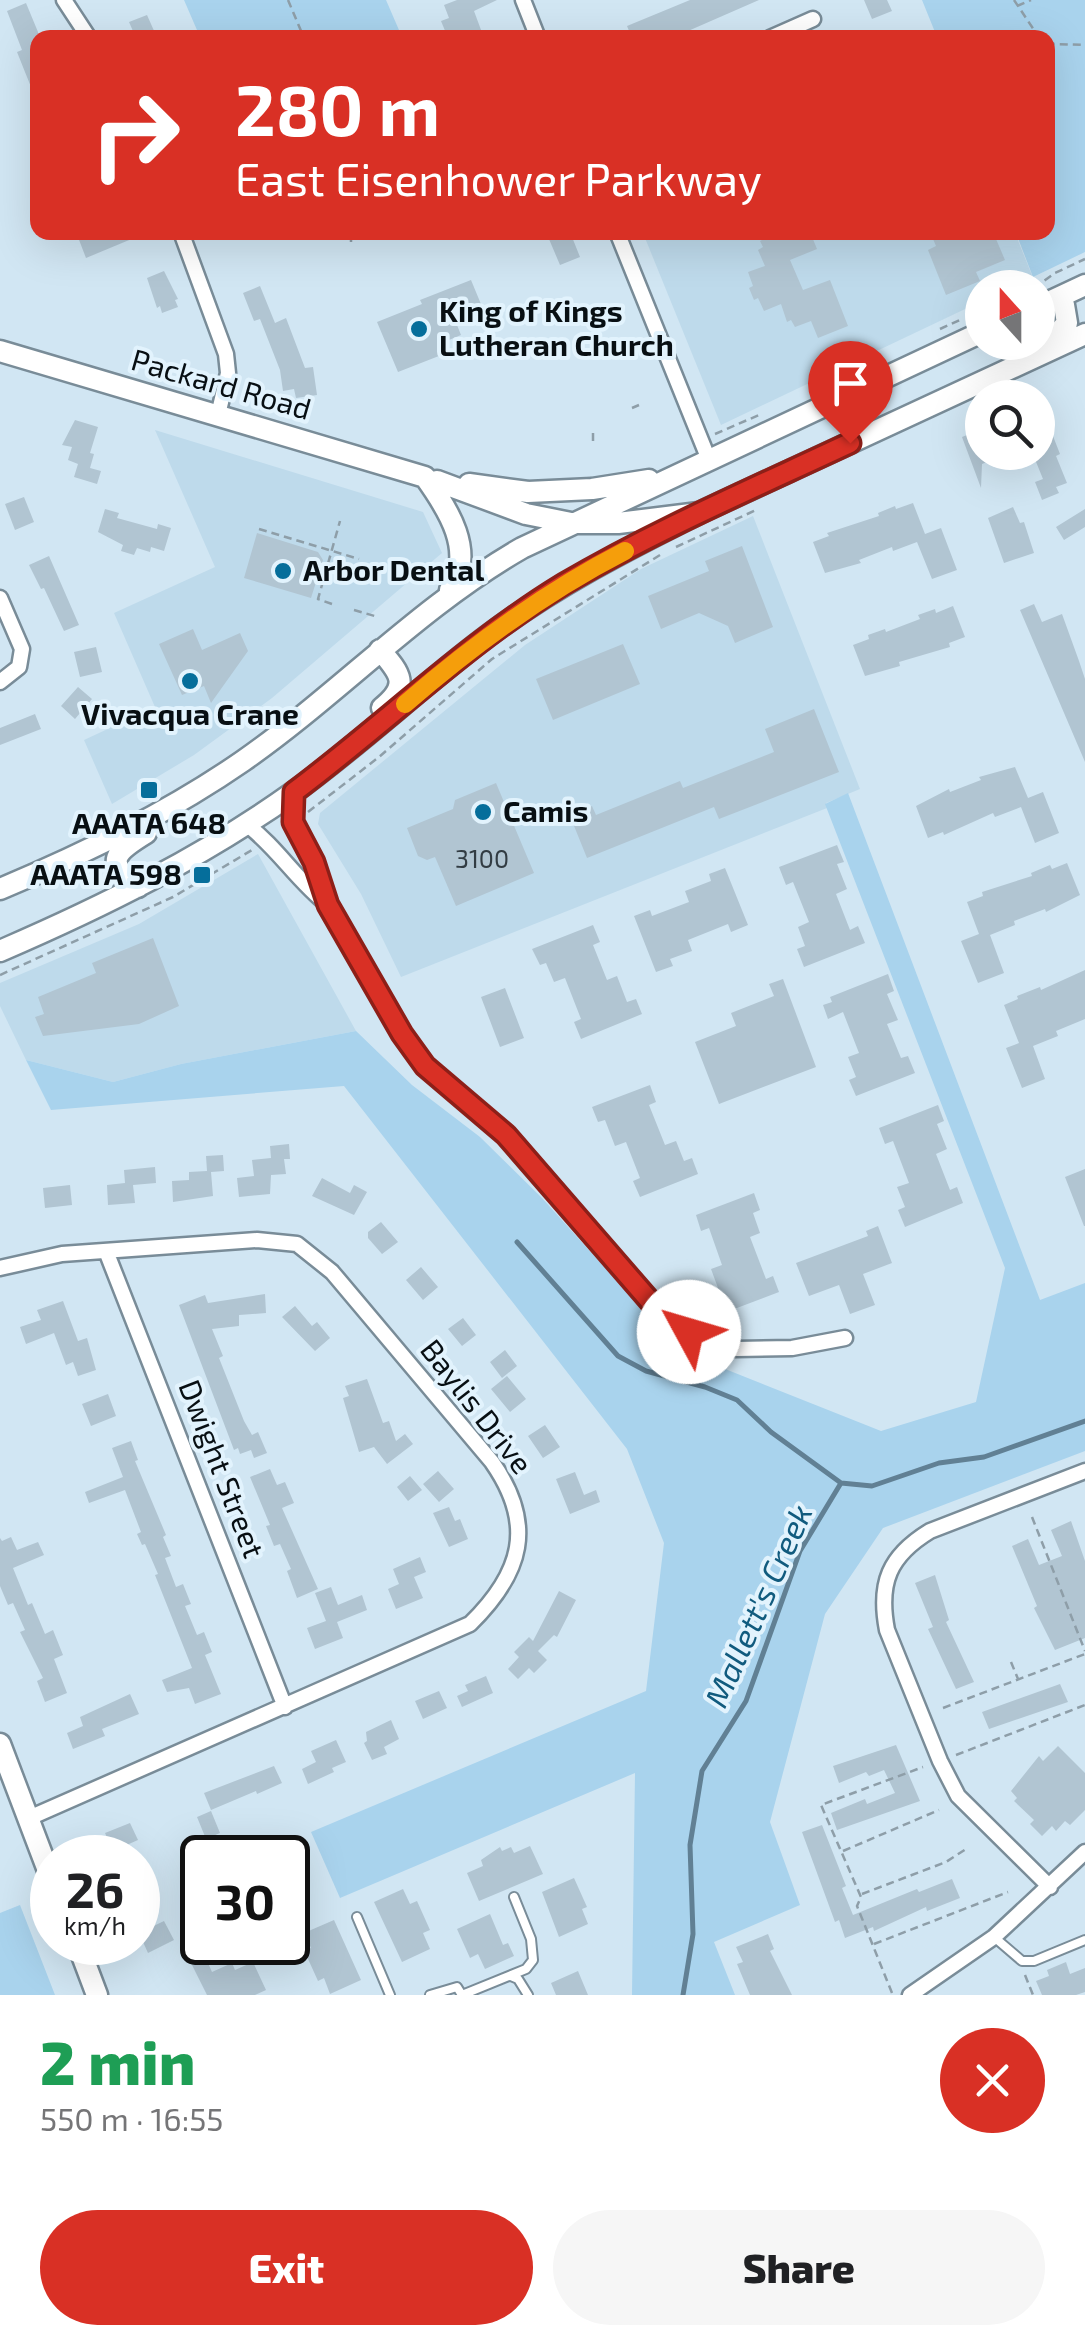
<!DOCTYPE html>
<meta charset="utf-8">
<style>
:root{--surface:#fff;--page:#f6f6f6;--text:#202124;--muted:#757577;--accent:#d93025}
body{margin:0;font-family:"Exo 2",sans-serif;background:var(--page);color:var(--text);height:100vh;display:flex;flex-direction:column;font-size:38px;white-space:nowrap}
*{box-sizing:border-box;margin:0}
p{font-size:32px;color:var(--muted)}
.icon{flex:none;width:55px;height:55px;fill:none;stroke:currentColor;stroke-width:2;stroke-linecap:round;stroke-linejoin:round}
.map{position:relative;height:1995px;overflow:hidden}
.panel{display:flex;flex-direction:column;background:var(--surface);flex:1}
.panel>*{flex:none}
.top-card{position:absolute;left:30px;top:30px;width:1025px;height:210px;border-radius:20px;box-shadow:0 10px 40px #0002;background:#d93025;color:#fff;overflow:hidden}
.needle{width:65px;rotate:339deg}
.buttons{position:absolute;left:965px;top:270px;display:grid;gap:20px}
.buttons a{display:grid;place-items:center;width:90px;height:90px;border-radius:50%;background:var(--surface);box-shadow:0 10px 40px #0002;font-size:50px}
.speed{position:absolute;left:30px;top:1835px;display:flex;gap:20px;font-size:50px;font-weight:700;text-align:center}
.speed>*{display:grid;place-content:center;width:130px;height:130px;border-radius:50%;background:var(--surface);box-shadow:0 10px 40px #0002;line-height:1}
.speed small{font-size:25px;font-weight:400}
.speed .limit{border:5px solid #111;border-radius:15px;background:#fff;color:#111}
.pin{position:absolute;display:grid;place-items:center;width:85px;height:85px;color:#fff;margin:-102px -42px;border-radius:50% 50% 50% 0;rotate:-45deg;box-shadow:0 0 10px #0007}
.pin .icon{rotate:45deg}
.me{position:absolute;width:110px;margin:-55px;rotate:309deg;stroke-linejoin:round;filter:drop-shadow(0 0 8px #0008)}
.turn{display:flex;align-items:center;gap:35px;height:210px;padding:0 40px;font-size:45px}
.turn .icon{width:130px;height:130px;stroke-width:2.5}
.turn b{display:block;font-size:70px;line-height:85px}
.round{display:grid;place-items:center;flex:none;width:105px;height:105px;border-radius:52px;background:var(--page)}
.overview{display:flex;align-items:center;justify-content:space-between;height:170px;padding:0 40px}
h1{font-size:60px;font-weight:800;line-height:75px;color:#1e9e55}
.cta{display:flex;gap:20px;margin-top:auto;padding:20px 40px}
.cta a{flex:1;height:115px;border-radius:60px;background:var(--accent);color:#fff;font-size:40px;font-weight:800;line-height:115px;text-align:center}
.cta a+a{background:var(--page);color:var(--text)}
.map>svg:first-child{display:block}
.built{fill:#bedaeb}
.green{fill:#a9d3ed}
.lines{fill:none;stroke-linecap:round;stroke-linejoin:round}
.stream{stroke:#618094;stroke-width:5}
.building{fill:#b1c5d2}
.service-casing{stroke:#798c98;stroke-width:12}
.minor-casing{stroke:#798c98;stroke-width:19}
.secondary-casing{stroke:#798c98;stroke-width:25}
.path{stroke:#8e9ea8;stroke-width:2.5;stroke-dasharray:8 5;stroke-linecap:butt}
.service{stroke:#fff;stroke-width:8}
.minor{stroke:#fff;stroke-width:14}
.secondary{stroke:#fff;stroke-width:20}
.route-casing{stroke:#8d1f18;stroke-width:25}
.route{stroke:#d93025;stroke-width:18}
.slow{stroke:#f59e0b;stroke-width:18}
.poi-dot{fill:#056e9b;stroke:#e2f3fd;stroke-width:4}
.labels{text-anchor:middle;stroke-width:8;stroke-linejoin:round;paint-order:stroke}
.number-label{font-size:25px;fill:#323c43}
.poi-label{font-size:30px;font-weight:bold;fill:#080f13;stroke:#e2f3fd;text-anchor:start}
.street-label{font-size:30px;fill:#080f13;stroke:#e2f3fd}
.water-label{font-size:32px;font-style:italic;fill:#115b7e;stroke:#e2f3fd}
</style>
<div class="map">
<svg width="1085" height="1995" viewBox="0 0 1085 1995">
<rect width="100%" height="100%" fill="#d1e6f3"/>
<path class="built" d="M643 233H1015L1033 278 1012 287 982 288V301L721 425Z
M155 430 423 512 442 553 272 698 194 755 112 804 84 740 155 707 114 613 215 567Z
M753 516 860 789 826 803 827 808 401 977 361 894 318 824 320 813 525 645 641 569Z
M258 854 356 1031 181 1064 113 1082 26 1060 0 1006V983L139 924Z"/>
<path class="green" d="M184 0H386L402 37H200Z
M922 0H1085V252L1033 277 1016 233 1048 232V38L937 37Z
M848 793 1040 1300 1085 1283V1451L883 1528 825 1614 770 1822 800 1905 714 1942 735 1995H632L635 1773 340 1898 311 1832 646 1691 664 1543 627 1449 344 1086 51 1110 26 1060 113 1082 181 1064 356 1031 412 1085 480 1137 542 1198 680 1351 881 1431 976 1402 1005 1268 825 804Z
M20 1905 55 1995H0V1913Z"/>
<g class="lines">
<path class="stream" d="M517 1242 618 1356 646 1371 705 1387 737 1400 771 1432 841 1483 872 1486 939 1463 984 1457 1085 1421
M683 1995 693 1934 690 1845 702 1771 746 1701 800 1551 841 1483"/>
</g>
<path class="building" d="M457 0H497L474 11 484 38H448L441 21 449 18 444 5Z
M690 0H759L672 38H632L627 26Z
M864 0H887L892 11 872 19Z
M26 3 38 32 37 102 17 52 22 50 7 11Z
M147 15 155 33 136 38 129 22Z
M76 232H146V233L86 258Z
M546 232H570L580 257 560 265Z
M779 232H810L817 249 790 260 803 290 830 280 848 326 818 338 811 321 795 327 791 320 787 322 781 304 764 311 758 298 754 300 749 288 753 286 748 272 765 266 758 250 763 247 760 241Z
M930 232H993L1005 260 976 272 980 281 946 295 928 250 936 246Z
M164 271 178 299 175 300 178 307 162 313 160 306 157 308 147 278Z
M471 280 483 309 455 320 461 335 449 340 444 354 398 372 377 322 422 304 420 300Z
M260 286 275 323 286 318 305 368 313 367 317 395 296 398 294 389 283 391 280 370 260 319 254 321 243 293Z
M75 420 98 427 90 453 94 454 90 468 101 471 97 484 74 477 78 464 68 460 72 447 62 445Z
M982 429V452L1009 453 982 464 981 488 962 437Z
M1051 431 1060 454 1056 456 1067 483 1056 487 1059 493 1042 500 1035 482 1043 479 1032 452H1038V437Z
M24 497 34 522 15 530 5 504Z
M913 503 925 534 941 528 957 570 932 579 917 542 893 551 892 547 859 560 861 563 825 573 813 542 829 536 827 533 879 516 878 513 895 506 896 509Z
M1013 507 1020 523 1024 522 1034 553 1004 563 988 518Z
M105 509 119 513 117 518 157 529 158 524 171 528 164 551 151 547 150 552 137 548 134 555 121 551 123 545 98 532Z
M1085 509V527L1064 540 1056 527Z
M257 533 318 552 323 560 311 598 244 578Z
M742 546 773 627 735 643 728 626 699 613 661 629 648 596 709 571 705 561Z
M49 556 79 625 64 631 44 588 41 589 29 565Z
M1034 604 1042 622 1062 614 1079 661 1085 679V762L1020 610Z
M953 606 965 637 949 643 950 647 899 662 900 666 865 676 853 645 869 639 868 635 885 629 886 632 920 619 918 615 935 609 936 613Z
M193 629 202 650 240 633 248 651 211 703 204 686 182 695 159 644Z
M623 644 640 684 553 720 536 679Z
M96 647 102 672 80 677 74 652Z
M78 687 92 699 75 719 61 706Z
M814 709 839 772 719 819 714 807 587 858 570 816 592 806 596 815 680 781 683 788 774 752 765 729Z
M35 714 41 729 0 745V728Z
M1015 767 1028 798 1043 792 1059 833 1035 843 1021 807 995 817 993 813 944 835 943 832 928 838 916 806 949 789 950 792 981 780 979 777Z
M496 783 534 873 456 906 435 857 427 860 418 856 407 828 453 809 455 800Z
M837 845 844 862 837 864 847 889 836 894 850 930 858 926 865 943 804 967 797 949 805 946 798 927 809 922 793 882 786 885 779 867Z
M1067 863 1080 895 1046 912 1045 909 1014 921 1015 925 990 935 1004 973 978 983 961 941 979 934 967 902 983 896 982 892 1032 876 1031 873 1050 865 1052 869Z
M725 868 748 925 731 932 728 924 688 940 692 951 670 959 673 966 656 972 634 916 650 910 652 916 689 902 685 891 711 881 709 874Z
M593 925 600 942 593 945 607 980 617 976 627 1002 636 999 642 1014 581 1039 574 1022 581 1019 565 978 554 982 546 963 540 965 532 949Z
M153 938 179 1006 139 1024 43 1036 35 1017 44 1014 38 997 96 973 92 963Z
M1085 970V1019L1056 1031 1058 1036 1033 1046 1045 1079 1022 1088 1006 1048 1019 1043 1004 1005 1018 999 1017 996 1040 987 1041 990Z
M888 974 894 991 887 994 898 1020 887 1024 901 1058 908 1056 915 1073 856 1096 849 1080 856 1077 848 1057 859 1053 843 1012 828 1019 823 1005 832 1002 830 997Z
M783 979 816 1067 719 1104 695 1042 736 1026 731 1013 774 996 769 984Z
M505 988 524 1038 500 1047 481 997Z
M650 1085 656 1102 649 1105 665 1145 676 1141 684 1161 692 1158 698 1174 640 1197 633 1181 640 1178 626 1142 615 1146 605 1120 598 1122 592 1107Z
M938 1105 944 1121 937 1124 947 1149 936 1154 950 1190 957 1187 963 1203 905 1227 898 1210 905 1207 897 1187 909 1183 893 1141 885 1144 879 1128Z
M289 1144 290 1159H284L286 1174 271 1175 270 1194 239 1197 237 1178 254 1176 252 1160 271 1158 270 1146Z
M223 1155 224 1171 211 1172 213 1196 173 1202 172 1181 189 1180V1172L207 1171 206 1156Z
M155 1167 156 1183 133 1185 135 1203 108 1205 107 1185 125 1183 124 1170Z
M1085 1169V1226H1084L1065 1177Z
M322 1178 350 1193 354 1185 367 1192 354 1215 312 1196Z
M70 1185 72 1205 45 1208 43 1188Z
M754 1193 760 1210 753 1213 760 1233 750 1237 766 1279 773 1276 779 1292 721 1314 715 1298 721 1296 711 1269 722 1265 709 1228 701 1231 696 1215Z
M381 1222 398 1242 382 1254 368 1238V1232Z
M878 1226 892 1263 863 1274 875 1305 850 1314 839 1285 809 1296 796 1263 868 1236 866 1231Z
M421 1267 438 1287 423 1300 406 1280Z
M265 1294 266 1313 239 1315V1326L212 1329 223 1356 219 1358 244 1421 252 1435 258 1432 267 1453 254 1458 251 1450 240 1454 238 1448 234 1450 179 1305 205 1295 208 1303Z
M63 1301 78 1341 87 1338 96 1370 78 1376 73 1362 66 1365 54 1333 26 1344 20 1327 41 1320 37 1310Z
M295 1306 312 1326 317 1322 330 1338 315 1351 282 1317Z
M463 1318 476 1335 462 1346 448 1329Z
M505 1350 517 1366 502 1378 490 1362Z
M507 1376 526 1399 510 1412 491 1389Z
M367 1379 383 1423 389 1421 396 1441 405 1434 413 1444 387 1464 374 1447 359 1452 343 1398 349 1396 345 1386Z
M108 1394 116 1416 91 1426 82 1404Z
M545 1425 560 1447 543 1458 528 1436Z
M131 1441 138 1460 135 1461 166 1535 163 1537 171 1556 165 1558 176 1587 183 1584 191 1604 185 1606 197 1635 204 1632 212 1652 205 1655 221 1694 195 1704 189 1688 167 1692 162 1680 192 1668 155 1575 158 1574 145 1544 142 1545 137 1534 141 1532 125 1490 89 1503 85 1492 123 1477 112 1448Z
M270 1469 277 1485 285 1482 294 1503 282 1508 318 1589 297 1598 287 1571 291 1569 280 1544 274 1546 266 1526 270 1525 250 1477Z
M438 1471 454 1489 439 1502 423 1484Z
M575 1472 584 1495 596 1490 600 1502 570 1514 556 1479Z
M410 1476 422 1490 408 1501 397 1487Z
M449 1507 455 1521 460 1519 468 1539 449 1547 433 1513Z
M1071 1521 1085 1561V1638L1055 1650 1034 1608 1037 1606 1012 1546 1028 1539 1039 1565 1062 1556 1051 1530Z
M11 1537 17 1550 38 1542 44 1555 13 1568 28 1605 32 1603 45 1634 53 1630 63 1655 54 1659 67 1693 45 1702 37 1681 43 1678 20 1632 25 1630 13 1603 8 1605 0 1586V1538L2 1541Z
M420 1557 426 1572 414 1577 423 1598 396 1609 388 1589 399 1584 393 1569Z
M935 1575 949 1620 946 1622 974 1682 956 1689 928 1629 933 1627 915 1583Z
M331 1587 338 1605 362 1595 367 1610 337 1622 343 1638 315 1649 307 1628 326 1621 315 1593Z
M559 1591 576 1600 557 1637 554 1635 538 1651 547 1660 534 1673 529 1668 518 1679 508 1669 519 1657 514 1652 529 1637 533 1641Z
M486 1676 493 1693 462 1707 457 1696 468 1691 465 1685Z
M1060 1684 1068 1702 989 1729 982 1712Z
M439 1691 447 1708 423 1719 415 1701Z
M130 1694 139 1714 102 1729 105 1736 73 1749 67 1733 83 1726 80 1717Z
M391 1720 399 1739 384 1747 387 1754 372 1760 364 1743 367 1741 366 1732Z
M336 1740 346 1762 332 1768 334 1772 308 1784 302 1769 316 1762 311 1751Z
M896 1745 920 1801 837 1830 831 1813 865 1799 867 1804 895 1793 884 1770 869 1776 866 1772 839 1783 833 1766Z
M1058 1746 1085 1773V1810L1070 1825 1065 1821 1056 1831 1052 1826 1042 1836 1030 1824 1034 1820 1014 1801 1017 1798 1011 1791 1039 1756 1043 1761Z
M274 1766 282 1783 257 1794 256 1791 211 1810 204 1793Z
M211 1811 220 1833 206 1839 197 1817Z
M130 1823 138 1840 113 1851 105 1833Z
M822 1825 846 1886 842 1888 853 1915 917 1889 919 1892 952 1879 960 1898 927 1911 926 1907 874 1931 873 1927 845 1938 839 1920 835 1922 802 1832Z
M530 1846 543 1874 479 1901 467 1873 483 1866 481 1860 500 1847 502 1851 511 1847 514 1853Z
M574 1878 587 1907 582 1909 588 1924 559 1937 542 1892Z
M403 1889 410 1904 417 1901 430 1930 423 1933 430 1949 402 1962 374 1902Z
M490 1914 503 1945 508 1943 514 1956 485 1969 478 1954 470 1958 457 1929Z
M334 1920 361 1980 330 1994 324 1978 318 1981 304 1950 311 1948 304 1933Z
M164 1921 174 1940 148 1953 139 1933Z
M768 1934 774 1949 770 1951 792 1995H750L737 1964 743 1962 736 1947Z
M196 1936 212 1972 232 1963 235 1970 253 1962 266 1990 255 1995H207L181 1943Z
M1066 1962 1070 1974 1085 1968V1992L1076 1995H1042L1036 1981 1049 1976 1047 1970Z
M578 1971 588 1995H556L551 1983Z"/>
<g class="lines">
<g class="service-casing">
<path id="service" d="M357 1917 390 1995
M994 1937 1022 1961H1034L1085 1940
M511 1976 518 1979 528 1995
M430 1995 457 1987 462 1995
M462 1995 526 1969 533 1960 531 1939 514 1897"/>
</g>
<g class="minor-casing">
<path id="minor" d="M64 0 89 38
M523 0 538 38
M770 38 813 19
M181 232 226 354 228 373 218 415
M617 232 709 460
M0 598 22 649 19 667 0 682
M294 792 293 822 314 862 328 905 401 1034 425 1066 506 1135 657 1307 689 1332 736 1349 792 1348 845 1338
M246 824C277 847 297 881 328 905
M106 1251 285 1707
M0 1268 62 1254 257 1240 297 1244 332 1272 492 1462C536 1525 522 1573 470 1624L29 1818
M1050 1887 958 1796 940 1761 887 1630C878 1583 889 1556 930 1531L1085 1471
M910 1995 994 1937 1085 1852"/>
</g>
<g class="secondary-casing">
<path id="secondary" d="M1038 307 1085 285
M1043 341 1056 335 1067 323 1064 305 1053 300
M0 351 425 477C448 509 476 552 450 590
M437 481 526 514 571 523H618L699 513 1085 334
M469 484 528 492 592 489 649 480
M380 650C401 674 410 685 382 708
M138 887C103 862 115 852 146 833
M0 889C84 854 168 813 243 761 339 694 419 607 522 548L982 332
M0 951C102 907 203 857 294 792 362 743 422 685 489 635 555 586 627 549 699 513
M0 1744 52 1881
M77 1942 97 1995"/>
</g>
<path class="path" d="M288 0 304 38
M1014 0 1036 33 1043 38
M1017 6 1031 0
M1048 40 1054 44 1085 45
M351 242V232
M1034 288 1055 273 1085 259
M940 329 962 319
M632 408 639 405
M715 434 759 415
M593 441V429
M259 529 359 559
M676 547 756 510
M332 604 318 599 340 521
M354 610 378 617
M308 812 379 757 492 659 660 555
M0 975 173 897 252 850
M1032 1517 1085 1651
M1011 1662 1018 1679
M943 1708 1085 1654
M956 1755 1085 1705
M843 1851 939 1810
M862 1894 946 1862 966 1849
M874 1944 1008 1892
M1025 1975 1033 1995
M892 1993 857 1906 861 1897 821 1805 923 1767"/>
<use href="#service" class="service"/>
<use href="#minor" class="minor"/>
<use href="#secondary" class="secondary"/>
</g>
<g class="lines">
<g class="route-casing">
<path id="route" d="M689 1332 656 1308 506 1135 425 1066 402 1034 328 905 314 862 293 822 294 792C385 724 467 643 564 584 656 530 754 488 850 443"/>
</g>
<use href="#route" class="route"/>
<path class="slow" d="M405 704C473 645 545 592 625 551"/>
</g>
<g class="poi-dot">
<circle cx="419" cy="329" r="10"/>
<circle cx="283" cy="571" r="10"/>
<circle cx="190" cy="681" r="10"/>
<rect x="139" y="780" width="20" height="20" rx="5"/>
<circle cx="483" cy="812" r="10"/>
<rect x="192" y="865" width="20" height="20" rx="5"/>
</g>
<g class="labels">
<g class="number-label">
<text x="482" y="868">3100</text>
</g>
<g class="poi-label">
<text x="439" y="322">King of Kings<tspan x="439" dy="34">Lutheran Church</tspan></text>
<text x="303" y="581">Arbor Dental</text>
<text x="190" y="725" text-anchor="middle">Vivacqua Crane</text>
<text x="503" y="822">Camis</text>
<text x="149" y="834" text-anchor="middle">AAATA 648</text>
<text x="182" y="885" text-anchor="end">AAATA 598</text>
</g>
<g class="street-label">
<text transform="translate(221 385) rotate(16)" y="10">Packard Road</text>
<text transform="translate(476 1407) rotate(52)" y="10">Baylis Drive</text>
<text transform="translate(221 1469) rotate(69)" y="10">Dwight Street</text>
</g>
<g class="water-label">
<text transform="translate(759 1606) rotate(-66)" y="11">Mallett's Creek</text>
</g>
</g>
</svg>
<div class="buttons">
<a><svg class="needle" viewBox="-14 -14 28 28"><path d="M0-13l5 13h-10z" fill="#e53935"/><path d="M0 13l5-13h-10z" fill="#757577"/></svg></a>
<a><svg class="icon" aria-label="search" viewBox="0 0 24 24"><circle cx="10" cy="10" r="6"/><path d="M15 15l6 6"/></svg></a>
</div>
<div class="speed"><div>26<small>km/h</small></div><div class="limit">30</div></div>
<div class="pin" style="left:850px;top:443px;background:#d93025"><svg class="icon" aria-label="arrive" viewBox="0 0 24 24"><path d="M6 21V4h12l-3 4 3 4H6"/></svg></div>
<svg class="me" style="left:689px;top:1332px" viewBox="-20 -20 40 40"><circle r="19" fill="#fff"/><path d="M0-13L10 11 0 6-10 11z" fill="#d93025"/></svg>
<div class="top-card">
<div class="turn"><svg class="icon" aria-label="right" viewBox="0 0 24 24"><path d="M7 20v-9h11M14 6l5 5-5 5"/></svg><div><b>280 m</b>East Eisenhower Parkway</div></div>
</div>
</div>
<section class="panel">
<div class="overview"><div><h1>2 min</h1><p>550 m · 16:55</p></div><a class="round" style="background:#d93025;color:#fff"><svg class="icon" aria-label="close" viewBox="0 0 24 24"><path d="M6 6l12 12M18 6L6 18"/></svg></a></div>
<div class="cta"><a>Exit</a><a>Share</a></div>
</section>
